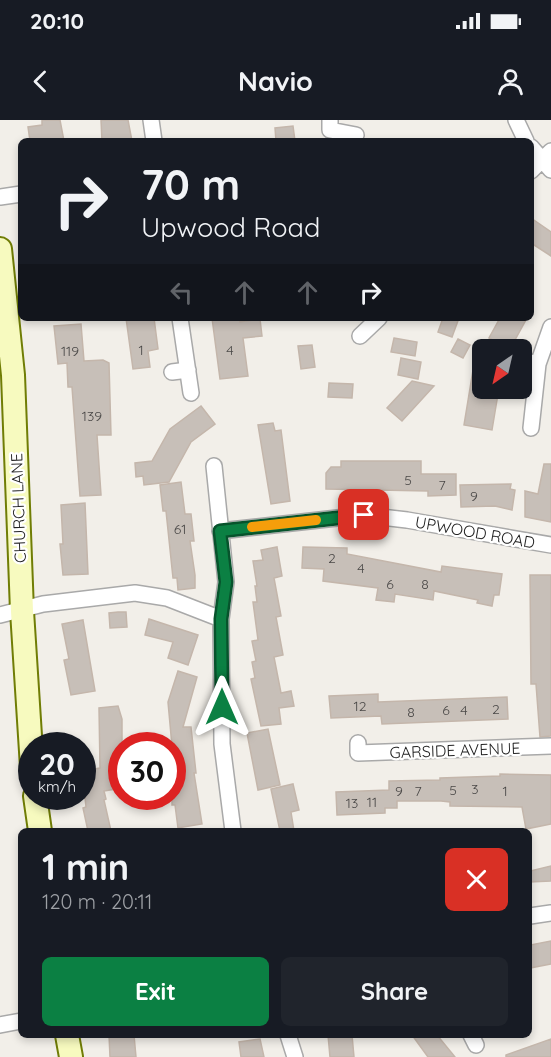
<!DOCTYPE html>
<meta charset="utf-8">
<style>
:root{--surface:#171b24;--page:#20242c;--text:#f1f3f6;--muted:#9ea1a6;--accent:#0b8043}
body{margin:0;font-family:Quicksand,sans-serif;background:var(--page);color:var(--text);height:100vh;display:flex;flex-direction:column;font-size:22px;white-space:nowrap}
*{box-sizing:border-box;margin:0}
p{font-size:20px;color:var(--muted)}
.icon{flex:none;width:33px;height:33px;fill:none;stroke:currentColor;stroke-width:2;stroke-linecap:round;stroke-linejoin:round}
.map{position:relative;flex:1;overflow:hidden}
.details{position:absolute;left:18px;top:708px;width:514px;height:210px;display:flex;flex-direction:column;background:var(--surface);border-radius:9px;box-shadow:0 3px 9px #0003}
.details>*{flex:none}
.banner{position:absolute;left:18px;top:18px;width:516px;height:183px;border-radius:9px;box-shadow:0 3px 9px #0003;background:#171b24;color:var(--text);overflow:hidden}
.needle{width:39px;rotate:214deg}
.controls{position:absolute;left:472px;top:219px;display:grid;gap:12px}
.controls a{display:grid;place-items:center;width:60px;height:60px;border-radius:9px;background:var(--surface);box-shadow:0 3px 9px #0003;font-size:30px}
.speed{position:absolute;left:18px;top:612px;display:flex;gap:12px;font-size:30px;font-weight:700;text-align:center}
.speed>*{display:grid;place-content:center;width:78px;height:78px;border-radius:50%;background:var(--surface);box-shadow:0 3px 9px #0003;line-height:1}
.speed small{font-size:15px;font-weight:400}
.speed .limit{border:9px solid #d22;background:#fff;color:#111}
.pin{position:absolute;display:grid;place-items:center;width:51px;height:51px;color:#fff;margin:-26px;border-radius:12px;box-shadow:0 3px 9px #0006}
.me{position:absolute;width:66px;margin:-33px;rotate:0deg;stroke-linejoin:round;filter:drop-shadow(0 0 4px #0008)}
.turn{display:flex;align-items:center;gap:21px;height:126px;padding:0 24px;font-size:27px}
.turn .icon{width:78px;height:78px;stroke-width:2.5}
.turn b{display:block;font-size:42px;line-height:51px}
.lanes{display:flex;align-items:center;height:57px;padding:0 24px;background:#0003;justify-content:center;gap:30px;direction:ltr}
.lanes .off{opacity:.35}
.round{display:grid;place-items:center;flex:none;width:63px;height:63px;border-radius:9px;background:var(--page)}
.summary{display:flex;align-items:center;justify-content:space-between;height:102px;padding:0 24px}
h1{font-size:36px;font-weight:700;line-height:45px}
.action{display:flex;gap:12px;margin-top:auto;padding:12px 24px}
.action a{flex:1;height:69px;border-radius:9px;background:var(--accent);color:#fff;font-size:24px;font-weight:700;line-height:69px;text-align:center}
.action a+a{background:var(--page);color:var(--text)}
.status{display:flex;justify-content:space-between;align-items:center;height:42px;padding:0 30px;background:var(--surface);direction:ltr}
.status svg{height:16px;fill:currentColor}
header{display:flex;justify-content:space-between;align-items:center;height:78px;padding:0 24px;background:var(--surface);font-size:27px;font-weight:700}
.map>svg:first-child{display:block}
.building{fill:#c7bfb8;stroke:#c4b6ab;stroke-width:1.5}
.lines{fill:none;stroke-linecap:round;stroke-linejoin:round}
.minor-casing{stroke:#a9a9a9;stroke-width:18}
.secondary-casing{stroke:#707d05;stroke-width:26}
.minor{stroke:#fff;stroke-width:15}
.secondary{stroke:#f7fabf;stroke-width:22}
.route-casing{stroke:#07532c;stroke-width:15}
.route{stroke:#0b8043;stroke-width:10}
.slow{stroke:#f59e0b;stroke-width:10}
.labels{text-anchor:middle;stroke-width:4.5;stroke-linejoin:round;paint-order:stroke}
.number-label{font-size:14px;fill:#4b4948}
.street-label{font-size:16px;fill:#222;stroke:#fff}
</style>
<div class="status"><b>20:10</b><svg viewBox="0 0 49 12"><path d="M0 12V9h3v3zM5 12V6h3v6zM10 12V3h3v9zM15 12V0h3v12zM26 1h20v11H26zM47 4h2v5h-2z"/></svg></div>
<header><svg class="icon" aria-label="back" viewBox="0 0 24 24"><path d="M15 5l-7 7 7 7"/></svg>Navio<svg class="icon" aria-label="person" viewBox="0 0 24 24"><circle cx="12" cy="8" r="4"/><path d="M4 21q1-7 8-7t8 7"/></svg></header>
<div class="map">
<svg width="551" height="937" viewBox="0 0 551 937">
<rect width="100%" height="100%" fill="#f2efe9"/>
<path class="building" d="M42 0H60L64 21H30L28 7 42 5Z
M101 0H128L132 21H102Z
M293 6 295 21H276L275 8Z
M531 98 551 112V136L531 123Z
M126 198H154L158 229 148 231 150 247 133 249Z
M212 198H239L240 202 260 199 262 216 243 218 248 256 220 259Z
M443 198H459L452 217 438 212Z
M500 198H527L510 229 489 218Z
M81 204 84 241 103 240 109 243 111 315H97L101 375 80 376 72 267H68L67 243 58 244 54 206Z
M394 218 417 222 415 236 391 232Z
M458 219 470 225 463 238 451 232Z
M312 225 315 247 301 249 298 226Z
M401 238 421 242 418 259 398 255Z
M475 238H483V268H499L492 310 464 305Z
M412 261 434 266 402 301 387 288Z
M329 263 353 264 352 278 328 277Z
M201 286 215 304 191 322 169 362 144 365 143 356 136 357 135 343 152 341 170 309Z
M273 303 275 311 281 310 290 381 271 384 258 305Z
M341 341H421V354H456V375L428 376V371L326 369V353L331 347H341Z
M544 344H551V402L525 397V371L538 374Z
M181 362 185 394H191L194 421H190L195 455V468L178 470 177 458H173L166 391H163L160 365Z
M511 364 510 369 515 370 512 390 495 386 461 387 460 365Z
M85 383 88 454 63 455 60 424H63L61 385Z
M277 427 282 456 274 458 281 496 276 497 283 535 274 537 281 573 291 571 294 586 279 588 281 604 261 606 251 559 255 558 252 542 256 541 252 521 258 520 253 482H257L255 466H257L253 441 263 440 261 430Z
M303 427 347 428V434L441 452 442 446 502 454 499 475H494L492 486 477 483 478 480 434 471 433 480 395 474 394 482 376 480 378 468 323 461 324 449 302 448Z
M530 455H551V616L540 617 536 564H531Z
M118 492H126L127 507 110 508 109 493Z
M149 499 198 515 188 545 168 538 173 522 145 515Z
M83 500 95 571 71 575 64 540 69 539 62 504Z
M178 551 197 557 183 607H191L196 653H194L202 704 178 708 175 685H172V626L168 582Z
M378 574V582L507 577 508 599 382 604 381 596 331 598 329 576Z
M118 586 122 599V668L104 671 106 679 104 680 111 711H88L83 688 86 687 82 651 100 648 99 588Z
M268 609 280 665 258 670 247 613Z
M500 654 551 655V704L526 709 522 687 450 686V682L441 681H397V688H385V693L337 695 336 672 389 670V661L440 660V658L500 656Z
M293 664 299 690 291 692 294 711H280L271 669Z
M551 746V761L530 762V751Z
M551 821V844L530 848V825Z
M109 915H134L136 937H110Z
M328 915H352L354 937H330Z
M412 915H437L455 937H428Z
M260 919 264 937H241L239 922Z
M551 919V937H506V935Z"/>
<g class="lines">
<g class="minor-casing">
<path id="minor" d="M151 0 154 21
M330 0V10L356 15
M516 0 526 21
M531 27 551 50
M531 51 551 31
M0 77 21 74
M180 198 191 273
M360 216 379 198
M522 240 538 244
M172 252 188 250
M531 308 538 244 551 207
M214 346 226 462 221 499 222 624 233 711
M220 411 364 395 407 400 551 425
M0 495 43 484 135 473 167 478 221 499
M358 623V633L551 626
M530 796 551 793
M0 905 21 901
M288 915 295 937
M471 915 476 925"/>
</g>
<g class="secondary-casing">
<path id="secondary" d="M0 129 13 255 22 491 32 647
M35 676 40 711
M67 915 71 937"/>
</g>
<use href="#minor" class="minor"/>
<use href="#secondary" class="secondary"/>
</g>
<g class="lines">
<g class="route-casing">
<path id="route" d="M222 587 221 499 226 462 220 411 364 395"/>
</g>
<use href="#route" class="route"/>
<path class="slow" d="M252 407 316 400"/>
</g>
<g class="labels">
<g class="number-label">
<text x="141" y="235">1</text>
<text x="230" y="235">4</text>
<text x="70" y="236">119</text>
<text x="92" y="301">139</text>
<text x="408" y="365">5</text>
<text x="442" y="370">7</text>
<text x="474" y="381">9</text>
<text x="180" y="414">61</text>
<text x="332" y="443">2</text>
<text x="361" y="453">4</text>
<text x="390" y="469">6</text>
<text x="425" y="469">8</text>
<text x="360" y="591">12</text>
<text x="496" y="594">2</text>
<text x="446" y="595">6</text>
<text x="464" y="595">4</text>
<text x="411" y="597">8</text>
<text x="475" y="674">3</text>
<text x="453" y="675">5</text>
<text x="399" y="676">9</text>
<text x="418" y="676">7</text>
<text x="505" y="676">1</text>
<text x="372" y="687">11</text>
<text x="352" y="688">13</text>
</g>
<g class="street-label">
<text transform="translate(18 388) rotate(-92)" y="6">CHURCH LANE</text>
<text transform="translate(475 412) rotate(10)" y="6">UPWOOD ROAD</text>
<text transform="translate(455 630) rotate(-2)" y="6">GARSIDE AVENUE</text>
</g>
</g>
</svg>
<div class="controls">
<a><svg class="needle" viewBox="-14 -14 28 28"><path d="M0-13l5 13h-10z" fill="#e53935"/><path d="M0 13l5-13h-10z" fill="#9ea1a6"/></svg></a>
</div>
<div class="speed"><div>20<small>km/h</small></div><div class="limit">30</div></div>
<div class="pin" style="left:364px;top:395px;background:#d93025"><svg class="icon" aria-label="arrive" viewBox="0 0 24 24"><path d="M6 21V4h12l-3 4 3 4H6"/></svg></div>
<svg class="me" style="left:222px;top:587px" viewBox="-20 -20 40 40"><path d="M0-17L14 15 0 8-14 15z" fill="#0b8043" stroke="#fff" stroke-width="4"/></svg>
<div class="banner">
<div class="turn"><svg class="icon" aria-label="right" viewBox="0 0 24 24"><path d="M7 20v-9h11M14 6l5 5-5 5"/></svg><div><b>70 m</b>Upwood Road</div></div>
<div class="lanes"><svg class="icon off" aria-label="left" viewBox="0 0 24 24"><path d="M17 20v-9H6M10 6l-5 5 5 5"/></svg><svg class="icon off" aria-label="ahead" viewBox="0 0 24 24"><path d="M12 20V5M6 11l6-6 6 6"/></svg><svg class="icon off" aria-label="ahead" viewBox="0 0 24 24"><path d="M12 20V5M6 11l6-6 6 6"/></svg><svg class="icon" aria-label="right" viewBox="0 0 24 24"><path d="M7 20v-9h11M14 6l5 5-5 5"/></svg></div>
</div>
<section class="details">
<div class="summary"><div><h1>1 min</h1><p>120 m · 20:11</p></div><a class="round" style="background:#d93025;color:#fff"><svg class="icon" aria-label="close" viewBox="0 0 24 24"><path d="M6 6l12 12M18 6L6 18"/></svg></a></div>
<div class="action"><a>Exit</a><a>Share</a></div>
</section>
</div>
